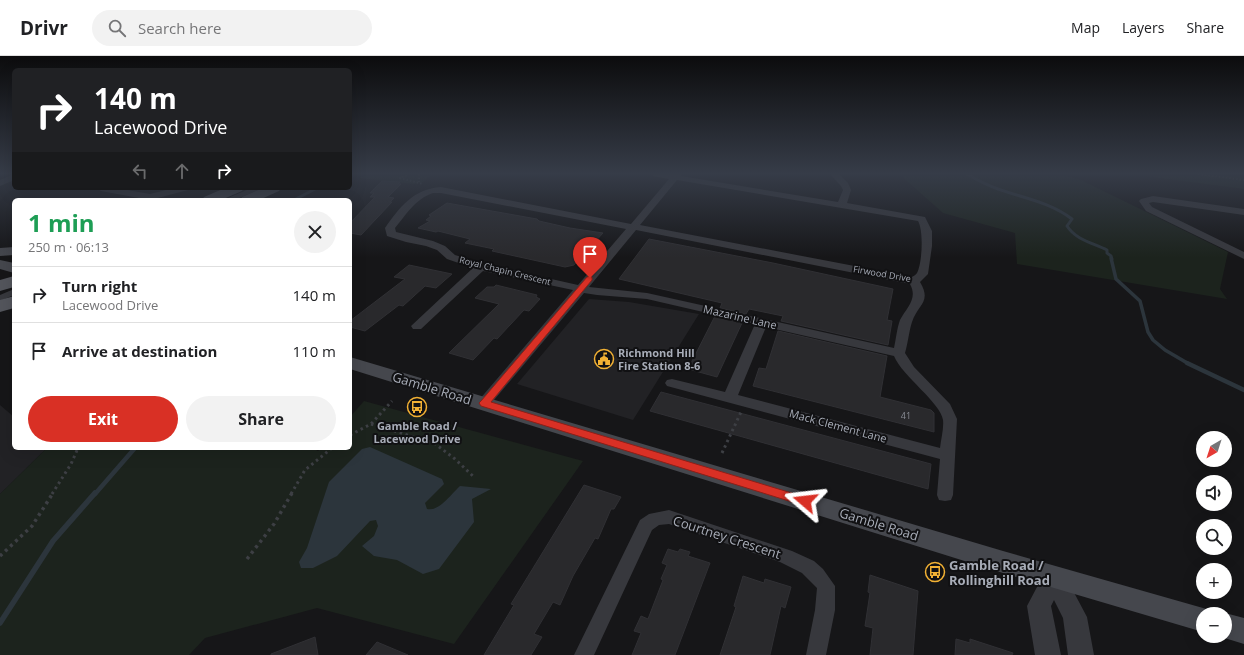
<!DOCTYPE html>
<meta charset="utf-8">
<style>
:root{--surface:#fff;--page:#f2f2f2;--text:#202124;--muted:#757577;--line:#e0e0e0;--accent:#d93025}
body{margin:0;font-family:"Open Sans",sans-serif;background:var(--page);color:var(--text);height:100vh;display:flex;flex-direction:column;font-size:15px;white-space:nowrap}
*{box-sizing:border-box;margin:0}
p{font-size:13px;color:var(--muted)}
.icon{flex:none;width:22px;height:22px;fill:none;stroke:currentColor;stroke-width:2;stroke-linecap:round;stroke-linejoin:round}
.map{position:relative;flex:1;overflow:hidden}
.details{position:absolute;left:12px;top:142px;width:340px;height:252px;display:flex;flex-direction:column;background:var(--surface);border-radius:6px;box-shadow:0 4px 16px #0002}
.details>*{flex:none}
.hud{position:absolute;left:12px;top:12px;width:340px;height:122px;border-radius:6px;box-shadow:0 4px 16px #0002;background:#202124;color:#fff;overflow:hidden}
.needle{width:26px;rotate:219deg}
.buttons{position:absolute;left:1196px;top:375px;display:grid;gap:8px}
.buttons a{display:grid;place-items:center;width:36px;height:36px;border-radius:50%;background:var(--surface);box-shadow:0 4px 16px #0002;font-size:20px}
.pin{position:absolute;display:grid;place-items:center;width:34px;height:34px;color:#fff;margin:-41px -17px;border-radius:50% 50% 50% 0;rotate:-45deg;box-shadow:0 0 4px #0007}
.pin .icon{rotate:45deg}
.me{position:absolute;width:44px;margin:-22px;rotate:287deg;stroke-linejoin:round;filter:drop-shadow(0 0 3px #0008)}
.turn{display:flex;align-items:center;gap:14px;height:84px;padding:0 16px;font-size:18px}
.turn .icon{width:52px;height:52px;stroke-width:2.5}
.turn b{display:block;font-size:28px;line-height:34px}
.lanes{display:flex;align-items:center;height:38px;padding:0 16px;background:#0003;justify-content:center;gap:20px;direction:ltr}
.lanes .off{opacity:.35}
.round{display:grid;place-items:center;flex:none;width:42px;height:42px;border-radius:21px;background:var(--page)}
.summary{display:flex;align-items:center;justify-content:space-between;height:68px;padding:0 16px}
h1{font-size:24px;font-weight:700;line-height:30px;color:#1e9e55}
.cta{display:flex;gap:8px;margin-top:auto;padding:8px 16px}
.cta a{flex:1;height:46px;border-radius:24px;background:var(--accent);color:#fff;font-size:16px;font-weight:700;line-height:46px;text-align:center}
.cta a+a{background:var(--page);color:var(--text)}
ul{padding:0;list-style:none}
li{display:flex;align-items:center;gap:12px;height:56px;padding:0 16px;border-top:1px solid var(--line)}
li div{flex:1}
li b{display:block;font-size:15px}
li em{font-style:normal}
header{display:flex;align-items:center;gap:24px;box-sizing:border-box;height:56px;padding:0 20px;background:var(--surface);border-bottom:1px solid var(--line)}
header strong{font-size:19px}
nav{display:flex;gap:22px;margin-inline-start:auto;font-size:14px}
.search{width:280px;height:36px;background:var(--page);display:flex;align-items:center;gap:10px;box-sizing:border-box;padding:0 14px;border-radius:22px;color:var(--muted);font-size:15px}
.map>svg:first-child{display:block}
.built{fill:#222225}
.green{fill:#1c231d}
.water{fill:#2c353c}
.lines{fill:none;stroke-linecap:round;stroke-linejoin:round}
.stream-far3{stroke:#2c353c;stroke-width:3}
.stream-far2{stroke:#2c353c;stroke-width:3.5}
.stream-far1{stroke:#2c353c;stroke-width:4.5}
.stream{stroke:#2c353c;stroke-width:5.5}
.building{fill:#29292c;stroke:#303034}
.path-far2{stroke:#3d3f44;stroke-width:2;stroke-dasharray:1.5 2;stroke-linecap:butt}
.path-far1{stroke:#3d3f44;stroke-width:3;stroke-dasharray:2.5 3.5;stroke-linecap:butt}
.path{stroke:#3d3f44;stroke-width:3.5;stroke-dasharray:3 4;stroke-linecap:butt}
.service-far1{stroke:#37383d;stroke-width:4.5}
.service{stroke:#37383d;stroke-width:5.5}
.minor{fill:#37383d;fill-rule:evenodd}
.tertiary{fill:#37383d;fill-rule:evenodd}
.secondary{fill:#45474d;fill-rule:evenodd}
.primary{fill:#53555c;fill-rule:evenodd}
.route{fill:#d93025;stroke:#8d1f18}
.labels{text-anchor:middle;stroke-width:4;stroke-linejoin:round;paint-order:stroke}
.far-street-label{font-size:9px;fill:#a8adb8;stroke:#111113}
.number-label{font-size:9px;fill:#888b94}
.street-label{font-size:11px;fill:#a8adb8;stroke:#111113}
.poi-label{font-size:11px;font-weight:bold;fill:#a8adb8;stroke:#111113;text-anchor:start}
.near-street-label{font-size:13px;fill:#a8adb8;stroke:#111113}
.near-poi-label{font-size:13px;font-weight:bold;fill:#a8adb8;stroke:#111113;text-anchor:start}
</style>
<header>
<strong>Drivr</strong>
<div class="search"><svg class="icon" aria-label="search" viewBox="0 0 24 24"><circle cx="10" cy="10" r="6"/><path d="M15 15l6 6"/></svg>Search here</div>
<nav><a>Map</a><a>Layers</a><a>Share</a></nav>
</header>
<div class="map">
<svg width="1244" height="599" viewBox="0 0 1244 599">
<rect width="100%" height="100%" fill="#161618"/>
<path class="built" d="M589 243 629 246 699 258 633 364 517 328Z
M0 349 14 361V392L46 393 0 438Z"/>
<path class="green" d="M365 118H432L423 126 413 128 360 122Z
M899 118H1062L1081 124 1228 196 1220 233 1227 243 1017 208 1015 177 943 157Z
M1130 118H1244V133Z
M364 345 583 405 454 588 317 552 205 582 189 599H0V438L47 392H312L318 395 321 392H350V361Z"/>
<path class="water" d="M370 391 442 423 444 428 425 447 427 453C439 456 451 438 460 430L491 433 472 443 474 466 439 513 423 518 397 504 374 500 362 490 374 480 378 470 376 464 370 465 337 500 313 512H301L299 506 307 492 329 426 362 393Z"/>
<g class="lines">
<path class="stream-far3" d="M967 118C977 124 987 129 998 133 1023 142 1050 146 1072 163L1067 170C1076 184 1093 187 1107 194V197L1111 200 1112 203
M294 144 317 132"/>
<path class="stream-far2" d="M1111 202 1116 223 1140 245 1148 276 1153 284 1165 294 1189 308"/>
<path class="stream-far1" d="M1187 307 1244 334
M95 438 135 392"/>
<path class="stream" d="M0 567 53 485 95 437"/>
</g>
<path class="building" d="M382 125 400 126 398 128H401L388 141 394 142 390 146H392L361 179 350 177V167L375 141H370L374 137H370Z
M447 147 537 163 539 165 570 172 603 177 574 209 565 211 492 195 494 193 465 187 470 183 438 175 436 176 418 172 430 165 426 164 431 160 429 159Z
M649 183 773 207 893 233 887 264 892 265 888 289 781 265 783 260 749 253 746 258 720 252 722 247 619 223Z
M409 209 452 218 436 232 425 230 403 250 399 249 365 275 350 271V265L405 223 394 221Z
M496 229 537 239 536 241 540 243 529 255 524 254 497 283 494 282 473 304 449 297 499 248 475 242 487 231H494Z
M715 260 742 267 717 321 688 313Z
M778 275 887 300 880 341 931 354 934 357V376L753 330 759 312 766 313Z
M661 336 931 408 928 433 650 355Z
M584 429 621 441 614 453H611L598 483 595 482 573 520 560 549 553 546 534 578 542 581 531 599H484L514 549 511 548Z
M668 493 678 496 680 493 690 496 688 500 710 507 675 599H632L641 577 634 575 641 560 648 563 663 524 661 523 667 509 662 507Z
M870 519 918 535 913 599H870L873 572 865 570 870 537 868 536Z
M743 520 764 527 765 523 791 531 785 552 781 550 770 599H720L736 551 734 550Z
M315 581 318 599H271V598Z
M956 583 970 587V583L1013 597 1012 599H955Z
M377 586 408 599H366Z"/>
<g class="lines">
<path class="path-far2" d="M410 118 400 122 423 128
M419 118V126
M1198 118 1244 124"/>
<path class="path-far1" d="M371 368 434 387 455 403 475 422
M350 379 371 368 392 345
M722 397 741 356
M52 438 71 408 78 392
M291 438 305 414 332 392"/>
<path class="path" d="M0 500 32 470 53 437
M247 503 274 468 292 437"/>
<path class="service-far1" d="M229 144 257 132"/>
<path class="service" d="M0 242 14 236"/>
<path class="minor" d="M14 118V124L0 130V124Z
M652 118H682L681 120 838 146 843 134 841 130 830 118H839L848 127 851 134 847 147 925 161 932 175V190L928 218 920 226C932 246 918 248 912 266 909 275 908 287 905 297L914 311 950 348 957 363 953 439 951 444 945 445 939 444 937 439 940 403 667 330 665 327 667 324 672 323 725 336 755 268 647 243 597 239 584 237 489 350 484 352 479 350 477 347 479 344 573 234 483 215 421 273H413L411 270 473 212 447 203 437 194 426 190 406 186 387 180 385 172C400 151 413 133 441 131L631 168 669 123 653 120ZM677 124 918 165C924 175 922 208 917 217 916 219 913 220 912 221L640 169ZM433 137H441L626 173 578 229 484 208 455 199 445 190 433 185 396 176 395 172C406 159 415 143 433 137ZM636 174 910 228C918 243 907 251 900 264 897 272 896 283 894 292L647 237 589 231ZM766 271 894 300C902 320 941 347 943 364 944 372 941 383 940 392L738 339Z
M97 132H116L150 138 174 132H189L188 134 150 144 101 135Z
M1153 140 1244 153V159L1153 146 1149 147 1152 151 1244 196V203L1146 155 1139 145 1141 143Z
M669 454 792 495 814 505 823 513 835 530V554L826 599H806L815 554 817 532 802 517 780 506 669 468 659 469 652 474 594 599H574L640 464 649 458Z"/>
<path class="tertiary" d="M1054 511 1062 514 1087 561 1094 599H1068L1063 562 1054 544 1051 550 1061 599H1035L1027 550 1046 514Z"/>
<path class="secondary" d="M14 191V199L0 200V192Z
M0 204 14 207V217L0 213Z
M350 301 1003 495 1203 552 1213 555 1214 558H1203V576L1003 517 350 313Z
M1225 557 1244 562V588L1218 580H1225V558H1223Z"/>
<path class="primary" d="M225 132H244L242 135 221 144H202L204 141Z
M263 132H281L279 135 259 144H240L242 141Z
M14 220V231L0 235V224Z
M14 240V252L0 256V244Z"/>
</g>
<linearGradient id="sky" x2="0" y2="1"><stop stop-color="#0c0c0d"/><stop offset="0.58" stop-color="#363c48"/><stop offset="1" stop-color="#363c48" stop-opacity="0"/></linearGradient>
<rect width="1244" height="202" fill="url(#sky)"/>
<path class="route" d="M590 220 592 221V224L491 346 805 441 809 442 811 445 809 449 805 450 481 350 479 347 481 345 587 221Z"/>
<defs>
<g id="civic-ring" transform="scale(1)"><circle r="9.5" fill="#111113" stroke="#f2b134" stroke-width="1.5"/><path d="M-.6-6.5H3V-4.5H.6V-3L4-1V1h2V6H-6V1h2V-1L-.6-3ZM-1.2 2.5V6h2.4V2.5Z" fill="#f2b134"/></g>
<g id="bus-ring" transform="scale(1)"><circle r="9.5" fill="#111113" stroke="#f2b134" stroke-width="1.5"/><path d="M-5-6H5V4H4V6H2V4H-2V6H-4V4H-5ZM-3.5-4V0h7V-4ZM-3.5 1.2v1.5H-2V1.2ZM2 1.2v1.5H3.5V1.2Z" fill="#f2b134"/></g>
</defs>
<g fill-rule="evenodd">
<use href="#civic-ring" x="604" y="303"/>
<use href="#bus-ring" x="417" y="351"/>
<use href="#bus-ring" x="935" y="516"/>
</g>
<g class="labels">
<g class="far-street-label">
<text transform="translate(505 215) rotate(14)" y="3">Royal Chapin Crescent</text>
<text transform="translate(882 218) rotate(10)" y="3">Firwood Drive</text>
</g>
<g class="number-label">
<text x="906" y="363">41</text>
</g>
<g class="street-label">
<text transform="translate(740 261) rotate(13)" y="4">Mazarine Lane</text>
<text transform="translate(838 370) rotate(15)" y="4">Mack Clement Lane</text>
</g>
<g class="poi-label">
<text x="618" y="301">Richmond Hill<tspan x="618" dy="13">Fire Station 8-6</tspan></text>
<text x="417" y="374" text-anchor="middle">Gamble Road /<tspan x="417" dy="13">Lacewood Drive</tspan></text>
</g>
<g class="near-street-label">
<text transform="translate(432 332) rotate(17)" y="5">Gamble Road</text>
<text transform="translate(879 468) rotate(17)" y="5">Gamble Road</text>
<text transform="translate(727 481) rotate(18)" y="5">Courtney Crescent</text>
</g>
<g class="near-poi-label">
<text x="949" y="514">Gamble Road /<tspan x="949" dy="15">Rollinghill Road</tspan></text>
</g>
</g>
</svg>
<div class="buttons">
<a><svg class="needle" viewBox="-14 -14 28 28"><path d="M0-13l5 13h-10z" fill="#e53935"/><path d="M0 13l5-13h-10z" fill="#757577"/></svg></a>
<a><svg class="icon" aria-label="sound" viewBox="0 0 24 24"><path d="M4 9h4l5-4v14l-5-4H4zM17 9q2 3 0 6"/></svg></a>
<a><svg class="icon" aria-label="search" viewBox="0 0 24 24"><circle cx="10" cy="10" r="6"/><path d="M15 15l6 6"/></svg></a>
<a>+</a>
<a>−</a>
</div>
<div class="pin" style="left:590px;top:222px;background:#d93025"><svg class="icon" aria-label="arrive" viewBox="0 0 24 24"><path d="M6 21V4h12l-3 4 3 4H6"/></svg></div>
<svg class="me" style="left:805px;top:445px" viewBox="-20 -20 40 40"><path d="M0-17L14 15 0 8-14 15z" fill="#d93025" stroke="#fff" stroke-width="4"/></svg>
<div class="hud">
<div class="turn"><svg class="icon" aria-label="right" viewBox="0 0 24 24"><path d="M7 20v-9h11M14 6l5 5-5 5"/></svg><div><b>140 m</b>Lacewood Drive</div></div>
<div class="lanes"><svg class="icon off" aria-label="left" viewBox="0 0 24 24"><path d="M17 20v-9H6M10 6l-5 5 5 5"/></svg><svg class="icon off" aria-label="ahead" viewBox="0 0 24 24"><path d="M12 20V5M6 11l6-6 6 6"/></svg><svg class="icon" aria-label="right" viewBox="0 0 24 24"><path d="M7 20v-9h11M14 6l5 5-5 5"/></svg></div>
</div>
<section class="details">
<div class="summary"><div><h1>1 min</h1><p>250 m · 06:13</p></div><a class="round"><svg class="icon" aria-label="close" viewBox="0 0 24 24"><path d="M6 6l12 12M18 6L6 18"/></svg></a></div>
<ul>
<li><svg class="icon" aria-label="right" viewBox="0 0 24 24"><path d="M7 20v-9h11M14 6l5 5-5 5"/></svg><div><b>Turn right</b><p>Lacewood Drive</p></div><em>140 m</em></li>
<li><svg class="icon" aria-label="arrive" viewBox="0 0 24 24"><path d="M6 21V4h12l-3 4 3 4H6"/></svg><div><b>Arrive at destination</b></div><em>110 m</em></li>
</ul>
<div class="cta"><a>Exit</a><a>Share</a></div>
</section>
</div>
